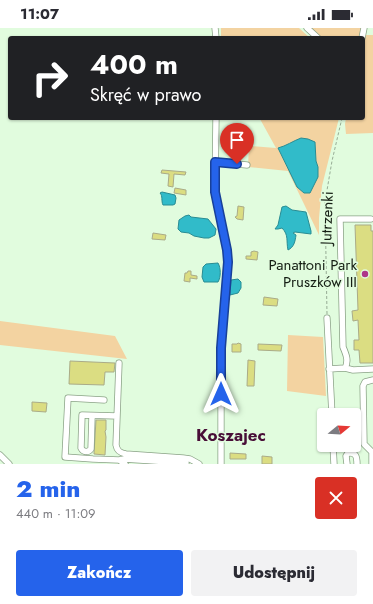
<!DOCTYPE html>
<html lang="pl">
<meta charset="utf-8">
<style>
:root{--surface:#fff;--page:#f2f2f3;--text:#2b2b33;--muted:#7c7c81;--accent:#2563eb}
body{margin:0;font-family:Jost,sans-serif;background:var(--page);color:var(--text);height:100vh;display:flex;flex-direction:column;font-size:15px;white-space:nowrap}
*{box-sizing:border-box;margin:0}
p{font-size:13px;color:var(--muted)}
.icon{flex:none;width:22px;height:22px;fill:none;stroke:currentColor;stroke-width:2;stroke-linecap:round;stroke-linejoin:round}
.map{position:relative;height:436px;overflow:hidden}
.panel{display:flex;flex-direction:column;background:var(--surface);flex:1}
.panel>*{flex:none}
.top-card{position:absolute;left:8px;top:8px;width:357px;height:84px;border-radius:4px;box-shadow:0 1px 3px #0004;background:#202124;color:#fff;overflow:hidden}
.needle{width:26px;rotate:72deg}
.fabs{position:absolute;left:317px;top:380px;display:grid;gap:8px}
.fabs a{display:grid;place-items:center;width:44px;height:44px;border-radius:4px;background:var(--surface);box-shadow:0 1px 3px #0004;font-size:20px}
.pin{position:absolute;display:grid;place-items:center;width:34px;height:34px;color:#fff;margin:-41px -17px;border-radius:50% 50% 50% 0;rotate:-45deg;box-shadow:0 0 4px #0007}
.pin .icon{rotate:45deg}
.me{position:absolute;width:44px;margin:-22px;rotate:0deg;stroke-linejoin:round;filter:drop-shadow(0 0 3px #0008)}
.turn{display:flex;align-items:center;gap:14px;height:84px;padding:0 16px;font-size:18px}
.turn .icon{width:52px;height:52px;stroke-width:2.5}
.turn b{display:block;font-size:28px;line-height:34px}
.round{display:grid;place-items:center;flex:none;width:42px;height:42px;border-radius:4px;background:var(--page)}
.summary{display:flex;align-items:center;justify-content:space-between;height:68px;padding:0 16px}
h1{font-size:24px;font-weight:800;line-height:30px;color:var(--accent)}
.primary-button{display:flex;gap:8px;margin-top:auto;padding:8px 16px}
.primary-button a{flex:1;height:46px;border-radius:4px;background:var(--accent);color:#fff;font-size:16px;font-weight:800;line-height:46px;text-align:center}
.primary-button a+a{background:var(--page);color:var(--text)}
.status{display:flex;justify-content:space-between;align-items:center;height:28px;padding:0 20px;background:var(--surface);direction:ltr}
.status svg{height:11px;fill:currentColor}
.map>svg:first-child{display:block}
.green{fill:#f3d3a1;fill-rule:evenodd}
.water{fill:#31bbc9;stroke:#298c93}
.building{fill:#dbdd82;stroke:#aaab88}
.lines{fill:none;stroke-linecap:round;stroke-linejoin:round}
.minor-casing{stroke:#8aa286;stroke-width:7}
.path{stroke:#97ac95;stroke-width:1;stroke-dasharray:3 2;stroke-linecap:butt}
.minor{stroke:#fff;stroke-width:5.5}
.route-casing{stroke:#184099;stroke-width:10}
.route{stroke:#2563eb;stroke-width:7}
.poi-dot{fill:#ae3589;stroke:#e1fcde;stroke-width:1.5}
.labels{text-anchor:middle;stroke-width:3;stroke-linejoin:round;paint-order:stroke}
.street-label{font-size:15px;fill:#151e14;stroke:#e1fcde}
.poi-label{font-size:15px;fill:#151e14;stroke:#e1fcde;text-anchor:end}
.quarter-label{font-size:17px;font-weight:bold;fill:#480e37;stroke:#e1fcde}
</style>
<div class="status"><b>11:07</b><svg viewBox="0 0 49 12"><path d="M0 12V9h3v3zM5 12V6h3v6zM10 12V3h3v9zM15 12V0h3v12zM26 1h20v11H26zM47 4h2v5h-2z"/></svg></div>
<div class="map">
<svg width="373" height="436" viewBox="0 0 373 436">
<rect width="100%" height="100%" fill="#e1fcde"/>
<path class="green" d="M221 0H299L310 10H221Z
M310 0H361L359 10H321Z
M365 7H373V105L346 106 345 96 346 90H363V16Z
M244 90H339L322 158 319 190V207L288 143 248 139 249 118 276 120 260 91ZM315 114 316 133 318 139V149L297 159 278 120 288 117Z
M0 293 115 308 127 331 0 317Z
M288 307 323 309 326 368 287 363Z"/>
<path class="water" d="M301 110 308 111 315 114 316 133 318 139V149L310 165H304L297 159 278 120C286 118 293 113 301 110Z
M162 164 175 167 176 170 175 176 173 177H163C161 173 163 168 160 165Z
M286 178 292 182 306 184 311 203V206L295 204 293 205 296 207C295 214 294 219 288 222 286 213 289 207 282 200L278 201H275L278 197 282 179Z
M189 187 191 189 208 191 216 201 215 207 209 210H204L194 208 189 205 181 204 178 201 179 192 185 188Z
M218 235C221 240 221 249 218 254H204L202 249 203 239 206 236Z
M238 251 241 254V260L238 265 230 267 231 252Z"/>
<path class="building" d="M162 142 186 144 185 147 174 146 173 159 168 158 169 146 161 145Z
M175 160 186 162V167L174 165Z
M238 178 244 179 243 192 237 191 235 189 237 188Z
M355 197H371V203H373V335H360L359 322H354V312H359L358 292 353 293 352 283 358 282Z
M153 205 166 207 165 212 152 211Z
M254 223 258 224 257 232 246 231V228H251V224Z
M188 243H191V247L197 248V251L190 250V254L184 253 185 245H187Z
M264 269 278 271 277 278 263 277Z
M238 315 241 316V324H232V316H237Z
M258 316 282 317 281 323 258 322Z
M248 332 255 333 254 358H247Z
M70 333 115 335 114 344H105L104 357 69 356Z
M32 374 47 375 46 384 32 383Z
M96 392H106V402L105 403 106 409 105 427 94 426Z
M230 425 246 426V431H230Z
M262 428 272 429V436H262Z"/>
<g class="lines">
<g class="minor-casing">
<path id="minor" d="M215 0 216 10
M307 0 318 10
M362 10 364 0
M216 90 215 164 227 222V233L221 320V436
M215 134 247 137
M327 290 332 387
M119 335 116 417C117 423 120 425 126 426L183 430 190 431 199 436
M345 340 353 342 373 341
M329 341 345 340C349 333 346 326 343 319L340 191H371
M104 372 68 370 65 429 93 431 119 432 125 436
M92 388 91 421C88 425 83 424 81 420L82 387 117 388
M333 417 334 436
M0 427 9 436
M119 432 124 431 186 435
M347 436 346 428 348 425C356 424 357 429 357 436
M372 436V424L364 416 363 358 365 354 373 352"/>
</g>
<path class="path" d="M327 286 325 174 332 133 342 90"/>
<use href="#minor" class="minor"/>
</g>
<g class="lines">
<g class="route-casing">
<path id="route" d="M221 366V320L228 234 227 222 215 164V134L237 136"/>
</g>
<use href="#route" class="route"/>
</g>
<circle class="poi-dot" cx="365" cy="246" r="4"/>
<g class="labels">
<g class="street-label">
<text transform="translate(327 190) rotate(-88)" y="5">Jutrzenki</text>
</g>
<g class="poi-label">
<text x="357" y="242">Panattoni Park<tspan x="357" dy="17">Pruszków III</tspan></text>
</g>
<g class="quarter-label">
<text x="231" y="413">Koszajec</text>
</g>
</g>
</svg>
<div class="fabs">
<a><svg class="needle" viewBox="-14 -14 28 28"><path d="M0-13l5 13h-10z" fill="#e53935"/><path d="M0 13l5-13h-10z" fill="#7c7c81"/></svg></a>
</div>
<div class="pin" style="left:237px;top:136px;background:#d93025"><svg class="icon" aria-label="arrive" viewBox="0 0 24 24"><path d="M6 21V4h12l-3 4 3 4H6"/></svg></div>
<svg class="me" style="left:221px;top:366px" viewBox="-20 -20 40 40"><path d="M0-17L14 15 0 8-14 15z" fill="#2563eb" stroke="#fff" stroke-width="4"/></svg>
<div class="top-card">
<div class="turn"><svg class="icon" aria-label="right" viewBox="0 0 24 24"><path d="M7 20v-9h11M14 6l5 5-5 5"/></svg><div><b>400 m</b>Skręć w prawo</div></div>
</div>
</div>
<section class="panel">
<div class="summary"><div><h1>2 min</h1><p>440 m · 11:09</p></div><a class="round" style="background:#d93025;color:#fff"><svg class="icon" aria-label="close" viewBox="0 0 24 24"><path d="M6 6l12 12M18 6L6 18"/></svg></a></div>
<div class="primary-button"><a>Zakończ</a><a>Udostępnij</a></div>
</section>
